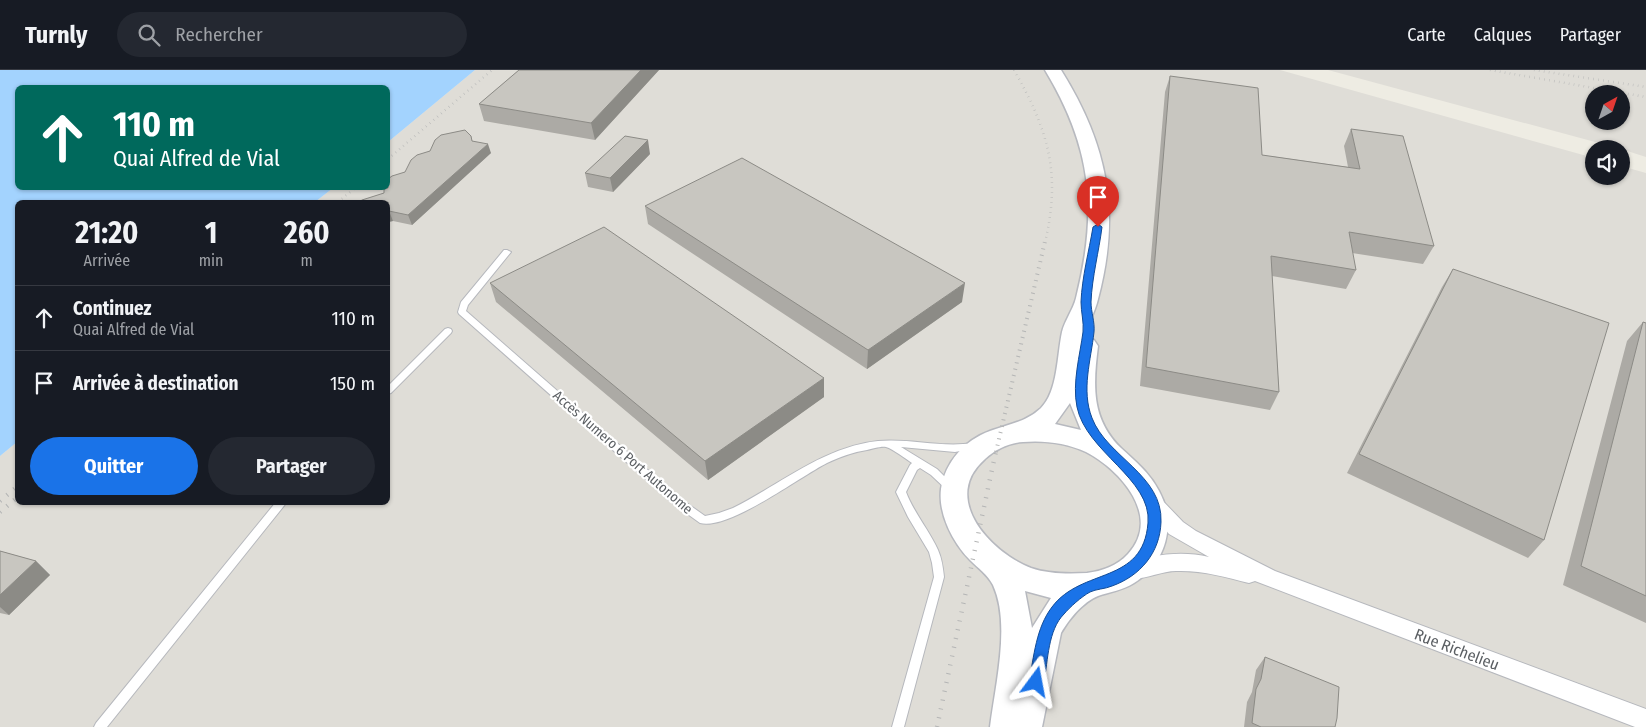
<!DOCTYPE html>
<html lang="fr">
<meta charset="utf-8">
<style>
:root{--surface:#171b24;--page:#242831;--text:#f1f3f6;--muted:#9ea1a6;--line:#363941;--accent:#1a73e8}
body{margin:0;font-family:"Fira Sans Condensed",sans-serif;background:var(--page);color:var(--text);height:100vh;display:flex;flex-direction:column;font-size:19px;white-space:nowrap}
*{box-sizing:border-box;margin:0}
p{font-size:16px;color:var(--muted)}
.icon{flex:none;width:28px;height:28px;fill:none;stroke:currentColor;stroke-width:2;stroke-linecap:round;stroke-linejoin:round}
.map{position:relative;flex:1;overflow:hidden}
.sheet{position:absolute;left:15px;top:130px;width:375px;height:305px;display:flex;flex-direction:column;background:var(--surface);border-radius:8px;box-shadow:0 1px 4px #0004}
.sheet>*{flex:none}
.banner{position:absolute;left:15px;top:15px;width:375px;height:105px;border-radius:8px;box-shadow:0 1px 4px #0004;background:#00695c;color:#fff;overflow:hidden}
.needle{width:32px;rotate:40deg}
.tools{position:absolute;left:1585px;top:15px;display:grid;gap:10px}
.tools a{display:grid;place-items:center;width:45px;height:45px;border-radius:50%;background:var(--surface);box-shadow:0 1px 4px #0004;font-size:25px}
.pin{position:absolute;display:grid;place-items:center;width:42px;height:42px;color:#fff;margin:-51px -21px;border-radius:50% 50% 50% 0;rotate:-45deg;box-shadow:0 0 5px #0007}
.pin .icon{rotate:45deg}
.me{position:absolute;width:55px;margin:-28px;rotate:13deg;stroke-linejoin:round;filter:drop-shadow(0 0 4px #0008)}
.turn{display:flex;align-items:center;gap:18px;height:105px;padding:0 15px;font-size:22px}
.turn .icon{width:65px;height:65px;stroke-width:2.5}
.turn b{display:block;font-size:35px;line-height:42px}
.eta{display:flex;justify-content:space-evenly;align-items:center;height:85px;text-align:center}
.eta b{font-size:30px;font-weight:700;line-height:35px}
.primary-button{display:flex;gap:10px;margin-top:auto;padding:10px 15px}
.primary-button a{flex:1;height:58px;border-radius:30px;background:var(--accent);color:#fff;font-size:20px;font-weight:700;line-height:58px;text-align:center}
.primary-button a+a{background:var(--page);color:var(--text)}
ul{padding:0;list-style:none}
li{display:flex;align-items:center;gap:15px;height:65px;padding:0 15px;border-top:1px solid var(--line)}
li div{flex:1}
li b{display:block;font-size:19px}
li em{font-style:normal}
header{display:flex;align-items:center;gap:30px;box-sizing:border-box;height:70px;padding:0 25px;background:var(--surface);border-bottom:1px solid var(--line)}
header strong{font-size:24px}
nav{display:flex;gap:28px;margin-inline-start:auto;font-size:18px}
.search{width:350px;height:45px;background:var(--page);display:flex;align-items:center;gap:12px;box-sizing:border-box;padding:0 18px;border-radius:28px;color:var(--muted);font-size:19px}
.map>svg:first-child{display:block}
.industrial{fill:#dfddd7;fill-rule:evenodd}
.water{fill:#a3d3fe}
.lines{fill:none;stroke-linecap:round;stroke-linejoin:round}
.service-casing{stroke:#b6b8bd;stroke-width:2}
.minor-casing{stroke:#b6b8bd;stroke-width:2}
.secondary-casing{stroke:#b7b9bf;stroke-width:3}
.service{fill:#fff;fill-rule:evenodd}
.minor{fill:#fff;fill-rule:evenodd}
.secondary{fill:#fff;fill-rule:evenodd}
.rail-far2{stroke:#b4b5b5;stroke-width:2.5;stroke-dasharray:0.5 4.5;stroke-linecap:butt}
.rail-far1{stroke:#b4b5b5;stroke-width:4;stroke-dasharray:1 5.5;stroke-linecap:butt}
.rail{stroke:#b4b5b5;stroke-width:4.5;stroke-dasharray:1 8;stroke-linecap:butt}
.wall{fill:#acaaa5}
.shaded-wall{fill:#8c8b86}
.building{fill:#c8c6c0;stroke:#8c8b86}
.route{fill:#1a73e8;stroke:#114b97}
.labels{text-anchor:middle;stroke-width:4.5;stroke-linejoin:round;paint-order:stroke}
.street-label{font-size:14px;fill:#5b5f63;stroke:#fff}
.near-street-label{font-size:16px;fill:#5b5f63;stroke:#fff}
</style>
<header>
<strong>Turnly</strong>
<div class="search"><svg class="icon" aria-label="search" viewBox="0 0 24 24"><circle cx="10" cy="10" r="6"/><path d="M15 15l6 6"/></svg>Rechercher</div>
<nav><a>Carte</a><a>Calques</a><a>Partager</a></nav>
</header>
<div class="map">
<svg width="1646" height="657" viewBox="0 0 1646 657">
<rect width="100%" height="100%" fill="#eeece3"/>
<path class="industrial" d="M475 0H1280L1594 88V106H1621V96L1646 103V657H0V386L17 372 18 432H388V132H315L333 118H388V72Z
M1328 0H1646V87L1621 79ZM1594 24H1621V51H1594Z"/>
<path class="water" d="M0 0H475L388 72V18H18V118H333L315 132H18L17 372 0 386Z"/>
<g class="lines">
<g class="service-casing">
<path id="service" d="M504 180H507L511 182 468 235 466 241 681 429 705 446 719 443 733 438C781 414 823 377 878 371 910 368 941 378 973 373L976 374 978 376 976 378 955 382 901 377 937 399 956 418 954 421H948L931 405 920 398 917 400 906 422C914 443 929 460 938 480 942 489 943 498 944 507L904 657H892L934 507 932 493 929 482 908 447 896 422 910 395 912 393C906 389 893 379 886 377 881 376 872 379 867 380 853 382 840 387 827 393 801 406 728 461 700 453L675 435 459 244 458 242 461 232Z
M448 258 451 259 452 261 451 263 391 323 388 324V316L445 259Z
M276 432H287L107 657H94L96 653Z"/>
</g>
<g class="minor-casing">
<path id="minor" d="M1152 424 1159 427 1183 452 1196 461 1275 501 1646 639V657H1635L1255 511 1249 513C1225 507 1201 500 1176 501 1159 501 1140 513 1123 507L1120 501 1123 495C1150 485 1180 480 1209 487L1169 464 1142 432 1145 427Z"/>
</g>
<g class="secondary-casing">
<path id="secondary" d="M1045 0H1061C1108 75 1121 143 1098 229 1095 243 1087 254 1084 269L1094 270 1098 276C1093 315 1091 349 1121 378 1136 392 1149 402 1159 421 1177 454 1166 493 1134 513 1123 520 1110 522 1098 526 1083 532 1069 549 1061 563L1042 657H990C995 616 1011 554 993 515 988 505 978 498 970 490 953 473 938 444 941 419 945 392 965 370 990 361 1009 354 1026 352 1041 338 1058 321 1057 285 1062 262 1065 250 1073 240 1076 228 1098 140 1092 78 1045 0ZM1070 333 1081 360 1055 354ZM1023 372C1043 370 1067 373 1086 382 1121 400 1162 447 1128 484 1117 496 1102 501 1087 503 1069 504 1048 504 1031 498 990 482 940 428 985 389 996 379 1009 373 1023 372ZM1025 521 1051 528 1032 558Z"/>
</g>
<use href="#service" class="service"/>
<use href="#minor" class="minor"/>
<use href="#secondary" class="secondary"/>
<path class="rail-far2" d="M1014 0C1047 58 1061 101 1046 168
M1490 0 1646 27
M1534 0 1646 17
M388 89 492 0
M338 132 355 118"/>
<path class="rail-far1" d="M996 382 1046 167"/>
<path class="rail" d="M0 431 18 416
M0 442 18 427
M937 657 996 381"/>
</g>
<path class="wall" d="M519 0H659L595 70 484 51 479 34Z
M1170 6 1262 85 1348 97 1344 76 1351 59 1434 176 1423 194 1352 183 1356 200 1346 219 1272 206 1279 322 1270 340 1140 316 1165 22Z
M471 66 472 71 491 83 412 155 393 151 388 152 384 123 405 102 430 81Z
M650 84 613 122 588 117 585 103Z
M645 136 962 232 867 299 648 154Z
M1453 199 1544 470 1528 488 1347 403 1442 217Z
M490 213 824 308V327L708 410 496 232Z
M1643 252 1646 253V553L1563 515 1627 271Z
M0 481 36 491 50 505 9 545 0 543Z
M1265 587 1335 657H1244L1247 632 1252 622 1256 600Z"/>
<path class="shaded-wall" d="M641 0H659L595 70 591 53Z
M648 70 650 84 613 122 610 108Z
M488 74 491 83 412 155 408 145Z
M389 141 393 151 388 152V142Z
M965 213 962 232 867 299 868 280Z
M824 308V327L708 410 705 391Z
M36 491 50 505 9 545 0 537V525Z"/>
<path class="building" d="M519 0H641L591 53 479 34Z
M1170 6 1258 18 1262 85 1360 99 1351 59 1403 66 1434 176 1349 162 1356 200 1271 186 1279 322 1146 297Z
M465 60 471 66 472 71 488 74 408 145 389 141 388 142V132H359L362 130 384 123V118H388V109L392 106 405 102 411 90 417 85 430 81 435 70 441 65Z
M625 66 648 70 610 108 585 103Z
M742 88 965 213 868 280 645 136Z
M604 157 824 308 705 391 490 213Z
M1453 199 1609 253 1544 470 1359 384Z
M1643 252 1646 253V526L1581 496Z
M0 481 36 491 0 525Z
M1265 587 1339 617 1337 648 1335 657H1261L1252 653 1256 619 1261 609Z"/>
<path class="route" d="M1098 154 1102 157C1099 181 1092 207 1091 232 1091 242 1095 252 1094 262 1091 290 1081 320 1092 348 1107 387 1163 405 1161 452 1160 483 1140 506 1112 516 1105 519 1096 519 1090 522 1081 527 1070 537 1064 544 1048 560 1048 590 1044 612L1042 617 1036 619 1031 617 1029 612C1034 586 1036 558 1052 537 1082 497 1143 515 1148 453 1152 409 1086 382 1077 337 1072 313 1080 285 1083 262 1084 252 1081 242 1081 232 1082 207 1089 181 1093 157Z"/>
<g class="labels">
<g class="street-label">
<text transform="translate(623 382) rotate(41)" y="5">Accès Numero 6 Port Autonome</text>
</g>
<g class="near-street-label">
<text transform="translate(1457 579) rotate(21)" y="6">Rue Richelieu</text>
</g>
</g>
</svg>
<div class="tools">
<a><svg class="needle" viewBox="-14 -14 28 28"><path d="M0-13l5 13h-10z" fill="#e53935"/><path d="M0 13l5-13h-10z" fill="#9ea1a6"/></svg></a>
<a><svg class="icon" aria-label="sound" viewBox="0 0 24 24"><path d="M4 9h4l5-4v14l-5-4H4zM17 9q2 3 0 6"/></svg></a>
</div>
<div class="pin" style="left:1098px;top:157px;background:#d93025"><svg class="icon" aria-label="arrive" viewBox="0 0 24 24"><path d="M6 21V4h12l-3 4 3 4H6"/></svg></div>
<svg class="me" style="left:1036px;top:612px" viewBox="-20 -20 40 40"><path d="M0-17L14 15 0 8-14 15z" fill="#1a73e8" stroke="#fff" stroke-width="4"/></svg>
<div class="banner">
<div class="turn"><svg class="icon" aria-label="ahead" viewBox="0 0 24 24"><path d="M12 20V5M6 11l6-6 6 6"/></svg><div><b>110 m</b>Quai Alfred de Vial</div></div>
</div>
<section class="sheet">
<div class="eta">
<div><b>21:20</b><p>Arrivée</p></div>
<div><b>1</b><p>min</p></div>
<div><b>260</b><p>m</p></div>
</div>
<ul>
<li><svg class="icon" aria-label="ahead" viewBox="0 0 24 24"><path d="M12 20V5M6 11l6-6 6 6"/></svg><div><b>Continuez</b><p>Quai Alfred de Vial</p></div><em>110 m</em></li>
<li><svg class="icon" aria-label="arrive" viewBox="0 0 24 24"><path d="M6 21V4h12l-3 4 3 4H6"/></svg><div><b>Arrivée à destination</b></div><em>150 m</em></li>
</ul>
<div class="primary-button"><a>Quitter</a><a>Partager</a></div>
</section>
</div>
